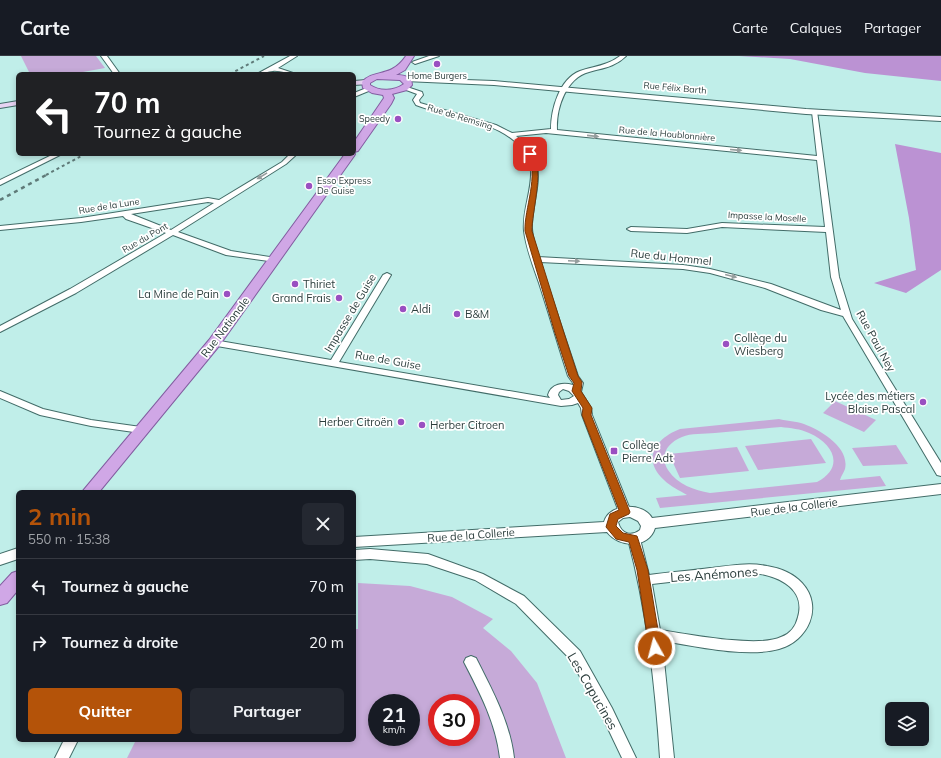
<!DOCTYPE html>
<html lang="fr">
<meta charset="utf-8">
<style>
:root{--surface:#171b24;--page:#242831;--text:#f1f3f6;--muted:#9ea1a6;--line:#363941;--accent:#b45309}
body{margin:0;font-family:Mulish,sans-serif;background:var(--page);color:var(--text);height:100vh;display:flex;flex-direction:column;font-size:15px;white-space:nowrap}
*{box-sizing:border-box;margin:0}
p{font-size:13px;color:var(--muted)}
.icon{flex:none;width:22px;height:22px;fill:none;stroke:currentColor;stroke-width:2;stroke-linecap:round;stroke-linejoin:round}
.map{position:relative;flex:1;overflow:hidden}
.side{position:absolute;left:16px;top:434px;width:340px;height:252px;display:flex;flex-direction:column;background:var(--surface);border-radius:6px;box-shadow:0 2px 6px #0003}
.side>*{flex:none}
.hud{position:absolute;left:16px;top:16px;width:340px;height:84px;border-radius:6px;box-shadow:0 2px 6px #0003;background:#202124;color:#fff;overflow:hidden}
.buttons{position:absolute;left:885px;top:646px;display:grid;gap:8px}
.buttons a{display:grid;place-items:center;width:44px;height:44px;border-radius:6px;background:var(--surface);box-shadow:0 2px 6px #0003;font-size:20px}
.speed{position:absolute;left:368px;top:638px;display:flex;gap:8px;font-size:20px;font-weight:700;text-align:center}
.speed>*{display:grid;place-content:center;width:52px;height:52px;border-radius:50%;background:var(--surface);box-shadow:0 2px 6px #0003;line-height:1}
.speed small{font-size:10px;font-weight:400}
.speed .limit{border:6px solid #d22;background:#fff;color:#111}
.pin{position:absolute;display:grid;place-items:center;width:34px;height:34px;color:#fff;margin:-17px;border-radius:8px;box-shadow:0 2px 6px #0006}
.me{position:absolute;width:44px;margin:-22px;rotate:353deg;stroke-linejoin:round;filter:drop-shadow(0 0 3px #0008)}
.turn{display:flex;align-items:center;gap:14px;height:84px;padding:0 12px;font-size:18px}
.turn .icon{width:52px;height:52px;stroke-width:2.5}
.turn b{display:block;font-size:28px;line-height:34px}
.round{display:grid;place-items:center;flex:none;width:42px;height:42px;border-radius:6px;background:var(--page)}
.summary{display:flex;align-items:center;justify-content:space-between;height:68px;padding:0 12px}
h1{font-size:24px;font-weight:700;line-height:30px;color:var(--accent)}
.button{display:flex;gap:8px;margin-top:auto;padding:8px 12px}
.button a{flex:1;height:46px;border-radius:6px;background:var(--accent);color:#fff;font-size:16px;font-weight:700;line-height:46px;text-align:center}
.button a+a{background:var(--page);color:var(--text)}
ul{padding:0;list-style:none}
li{display:flex;align-items:center;gap:12px;height:56px;padding:0 12px;border-top:1px solid var(--line)}
li div{flex:1}
li b{display:block;font-size:15px}
li em{font-style:normal}
header{display:flex;align-items:center;gap:24px;box-sizing:border-box;height:56px;padding:0 20px;background:var(--surface);border-bottom:1px solid var(--line)}
header strong{font-size:19px}
nav{display:flex;gap:22px;margin-inline-start:auto;font-size:14px}
.map>svg:first-child{display:block}
.green{fill:#c6aad8;fill-rule:evenodd}
.forest{fill:#bb92d3}
.lines{fill:none;stroke-linecap:round;stroke-linejoin:round}
.minor-casing{stroke:#426c68;stroke-width:2}
.tertiary-casing{stroke:#426c68;stroke-width:2}
.secondary-casing{stroke:#426c68;stroke-width:2}
.primary-casing{stroke:#825da0;stroke-width:2}
.minor{fill:#fff;fill-rule:evenodd}
.tertiary{fill:#fff;fill-rule:evenodd}
.secondary{fill:#e7d3f2;fill-rule:evenodd}
.primary{fill:#d0a7e6;fill-rule:evenodd}
.rail-far1{stroke:#5f7a78;stroke-width:2;stroke-dasharray:3 3;stroke-linecap:butt}
.rail{stroke:#5f7a78;stroke-width:2.5;stroke-dasharray:4 4;stroke-linecap:butt}
.oneway{fill:#969e9e}
.route{fill:#b45309;stroke:#753606}
.poi-dot{fill:#9a4fc1;stroke:#fff;stroke-width:1.5}
.labels{text-anchor:middle;stroke-width:3.5;stroke-linejoin:round;paint-order:stroke}
.far-poi-label{font-size:9px;fill:#2c3e3d;stroke:#fff}
.far-street-label{font-size:9px;fill:#2c3e3d;stroke:#fff}
.street-label{font-size:11px;fill:#2c3e3d;stroke:#fff}
.poi-label{font-size:11px;fill:#2c3e3d;stroke:#fff;text-anchor:start}
.near-street-label{font-size:13px;fill:#2c3e3d;stroke:#fff}
</style>
<header>
<strong>Carte</strong>
<nav><a>Carte</a><a>Calques</a><a>Partager</a></nav>
</header>
<div class="map">
<svg width="941" height="702" viewBox="0 0 941 702">
<rect width="100%" height="100%" fill="#c0eee9"/>
<path class="green" d="M21 0H96L105 12 72 18H30Z
M835 345 876 364 864 376 823 357Z
M779 363C787 365 796 365 804 368 820 374 850 391 845 413 844 416 841 420 840 424L880 420 886 430 660 452 656 442 687 439C679 434 671 431 664 424 641 403 656 382 680 373ZM781 371C790 372 801 373 809 377 834 388 845 411 817 426L710 437C694 434 678 429 668 414 659 400 667 387 682 381 691 377 704 378 715 377 737 375 759 373 781 371Z
M811 383 826 407 758 414 745 390Z
M896 389 908 408 863 410 852 392Z
M737 391 749 415 680 422 669 398Z
M358 527 410 530 452 541 493 563 483 572 511 595 537 627 566 702H127L136 684H354V573H358ZM377 647H411V681H377ZM437 647H471V681H437Z"/>
<path class="forest" d="M739 0H941V25L865 17 790 3Z
M895 88 941 97V214L906 237 874 227 916 214 909 162Z"/>
<g class="lines">
<g class="minor-casing">
<path id="minor" d="M101 0H107L120 18H114Z
M290 0H297L278 12 296 18C289 18 278 14 273 15 268 15 263 18 257 18Z
M620 0H626C615 11 603 12 589 16 566 22 556 52 557 74L817 100 812 56 817 55 839 221 852 263 941 407V420L937 419 843 260 821 254 765 232 710 217 683 213 540 206 578 320 583 327 581 336 591 352 592 359 631 456 629 459H621L619 456 582 359 581 352 578 347 572 349 561 350 211 289 209 287 214 284 331 304 383 219 387 217 391 219 339 306 550 342 548 339C551 328 563 326 573 329V327L568 320C558 289 549 258 539 227 533 210 526 192 524 175 521 146 544 115 520 90 494 63 449 62 416 49L413 44 417 38 401 32 404 30 422 36 423 39 419 44 420 47 496 69 512 77 551 73C551 54 559 23 580 15 594 10 607 10 620 0ZM546 77 817 104 825 171 722 167 687 173 631 171 627 173 631 175 687 177 722 171 826 176 831 221 841 254 771 228 710 213 683 209 538 201C536 190 531 179 532 168 534 132 551 108 516 80ZM563 333 569 335 574 340 569 343 561 344 558 339 559 336Z
M369 31 372 33 371 34 354 41V37Z
M54 98H62L0 129V124Z
M290 98H297L286 108 178 176 231 195 276 202V206L226 199 173 179 76 237 0 276V270L70 233 166 177 126 163 123 160 81 166 0 174V170L81 162 208 142 219 144 282 106ZM208 146 214 147 171 174 131 158Z
M0 335 43 353 91 364 141 371 146 374 141 377 91 370 40 359 0 342Z
M634 479 638 480 640 483 649 519C669 516 690 515 710 512 729 510 748 506 767 510 779 512 793 517 802 527 824 551 808 585 779 593 746 602 696 590 662 585L674 702H660C655 628 647 555 628 483L630 480ZM748 517C772 517 807 530 798 561 796 570 790 578 781 581 758 592 687 578 660 574L652 528Z
M370 493 428 498 483 518 524 540 580 595 612 652 636 702H622L602 660 570 603 516 548 475 524 427 508 370 503 354 504V494Z
M471 600 476 602C492 634 510 666 514 702H500C496 667 480 637 464 606L466 602Z
M64 684H78L69 702H55Z"/>
</g>
<g class="tertiary-casing">
<path id="tertiary" d="M429 0H439L415 8 412 6Z
M407 22 494 25 806 53 941 61V65L806 58 494 29 405 25 403 24Z
M941 428V438L655 472C649 493 619 492 607 476L354 491V481L604 466C609 447 643 446 652 462ZM630 461 638 465 641 470 640 474C631 481 621 478 618 466L623 462Z
M18 492V503L0 509V498Z"/>
</g>
<g class="secondary-casing">
<path id="secondary" d="M366 24H369V28L354 29V25Z
M18 45V49L0 52V48Z"/>
</g>
<g class="primary-casing">
<path id="primary" d="M406 0H414L405 14 396 19C403 19 412 20 412 29L407 34 392 38 394 42 391 48 358 95 354 96V86L384 42 383 39 372 37 363 32 362 26C375 12 390 23 406 0ZM377 23 400 24 404 28C394 35 380 36 370 29V27Z
M354 96 355 98 354 100 219 290 99 436H82L209 284 345 98H354Z
M18 515V534L7 547 0 549V530L12 517Z"/>
</g>
<use href="#minor" class="minor"/>
<use href="#tertiary" class="tertiary"/>
<use href="#secondary" class="secondary"/>
<use href="#primary" class="primary"/>
<path class="rail-far1" d="M230 18 264 0
M46 119 85 98"/>
<path class="rail" d="M0 144 48 118"/>
</g>
<defs><path id="oneway-solid" d="M-6-.8H1V-3.2L6.5 0L1 3.2V.8H-6Z"/></defs>
<g class="oneway">
<use href="#oneway-solid" transform="translate(593 80) rotate(6)"/>
<use href="#oneway-solid" transform="translate(736 94) rotate(5)"/>
<use href="#oneway-solid" transform="translate(262 120) rotate(149)"/>
<use href="#oneway-solid" transform="translate(574 205) rotate(3)"/>
<use href="#oneway-solid" transform="translate(731 220) rotate(14)"/>
</g>
<path class="route" d="M530 96C547 104 531 159 532 175L564 277 578 320 582 326 581 335 592 352 591 359 630 456 629 458 618 463 616 470 623 477 637 480 648 514 661 592 660 595 655 597 651 595 649 592 637 514 629 486 616 483 606 471 610 458 619 454 582 359 583 352 572 335 574 327 569 320 555 277 525 175C524 153 540 118 527 98Z"/>
<g class="poi-dot">
<circle cx="437" cy="8" r="4"/>
<circle cx="398" cy="63" r="4"/>
<circle cx="309" cy="130" r="4"/>
<circle cx="295" cy="228" r="4"/>
<circle cx="227" cy="238" r="4"/>
<circle cx="339" cy="242" r="4"/>
<circle cx="403" cy="253" r="4"/>
<circle cx="457" cy="258" r="4"/>
<circle cx="726" cy="288" r="4"/>
<circle cx="923" cy="346" r="4"/>
<circle cx="401" cy="366" r="4"/>
<circle cx="422" cy="369" r="4"/>
<rect x="610" y="391" width="8" height="8" rx="2"/>
</g>
<g class="labels">
<g class="far-poi-label">
<text x="437" y="23">Home Burgers</text>
<text x="390" y="66" text-anchor="end">Speedy</text>
<text x="317" y="128" text-anchor="start">Esso Express<tspan x="317" dy="10">De Guise</tspan></text>
</g>
<g class="far-street-label">
<text transform="translate(675 32) rotate(5)" y="3">Rue Félix Barth</text>
<text transform="translate(460 61) rotate(17)" y="3">Rue de Remsing</text>
<text transform="translate(667 78) rotate(5)" y="3">Rue de la Houblonnière</text>
<text transform="translate(109 150) rotate(-9)" y="3">Rue de la Lune</text>
<text transform="translate(767 161) rotate(3)" y="3">Impasse la Moselle</text>
<text transform="translate(145 182) rotate(-30)" y="3">Rue du Pont</text>
</g>
<g class="street-label">
<text transform="translate(671 201) rotate(6)" y="4">Rue du Hommel</text>
<text transform="translate(350 257) rotate(-59)" y="4">Impasse de Guise</text>
<text transform="translate(225 271) rotate(-53)" y="4">Rue Nationale</text>
<text transform="translate(876 285) rotate(61)" y="4">Rue Paul Ney</text>
<text transform="translate(388 304) rotate(10)" y="4">Rue de Guise</text>
<text transform="translate(794 451) rotate(-7)" y="4">Rue de la Collerie</text>
<text transform="translate(471 479) rotate(-4)" y="4">Rue de la Collerie</text>
</g>
<g class="poi-label">
<text x="303" y="232">Thiriet</text>
<text x="219" y="242" text-anchor="end">La Mine de Pain</text>
<text x="331" y="246" text-anchor="end">Grand Frais</text>
<text x="411" y="257">Aldi</text>
<text x="465" y="262">B&amp;M</text>
<text x="734" y="286">Collège du<tspan x="734" dy="13">Wiesberg</tspan></text>
<text x="915" y="344" text-anchor="end">Lycée des métiers<tspan x="915" dy="13">Blaise Pascal</tspan></text>
<text x="393" y="370" text-anchor="end">Herber Citroën</text>
<text x="430" y="373">Herber Citroen</text>
<text x="622" y="393">Collège<tspan x="622" dy="13">Pierre Adt</tspan></text>
</g>
<g class="near-street-label">
<text transform="translate(714 518) rotate(-4)" y="5">Les Anémones</text>
<text transform="translate(593 635) rotate(60)" y="5">Les Capucines</text>
</g>
</g>
</svg>
<div class="buttons">
<a><svg class="icon" aria-label="layers" viewBox="0 0 24 24"><path d="M12 4l9 5-9 5-9-5zM3 14l9 5 9-5"/></svg></a>
</div>
<div class="speed"><div>21<small>km/h</small></div><div class="limit">30</div></div>
<div class="pin" style="left:530px;top:98px;background:#d93025"><svg class="icon" aria-label="arrive" viewBox="0 0 24 24"><path d="M6 21V4h12l-3 4 3 4H6"/></svg></div>
<svg class="me" style="left:655px;top:592px" viewBox="-20 -20 40 40"><circle r="17" fill="#b45309" stroke="#fff" stroke-width="3"/><path d="M0-11L8 9 0 5-8 9z" fill="#fff"/></svg>
<div class="hud">
<div class="turn"><svg class="icon" aria-label="left" viewBox="0 0 24 24"><path d="M17 20v-9H6M10 6l-5 5 5 5"/></svg><div><b>70 m</b>Tournez à gauche</div></div>
</div>
<section class="side">
<div class="summary"><div><h1>2 min</h1><p>550 m · 15:38</p></div><a class="round"><svg class="icon" aria-label="close" viewBox="0 0 24 24"><path d="M6 6l12 12M18 6L6 18"/></svg></a></div>
<ul>
<li><svg class="icon" aria-label="left" viewBox="0 0 24 24"><path d="M17 20v-9H6M10 6l-5 5 5 5"/></svg><div><b>Tournez à gauche</b></div><em>70 m</em></li>
<li><svg class="icon" aria-label="right" viewBox="0 0 24 24"><path d="M7 20v-9h11M14 6l5 5-5 5"/></svg><div><b>Tournez à droite</b></div><em>20 m</em></li>
</ul>
<div class="button"><a>Quitter</a><a>Partager</a></div>
</section>
</div>
